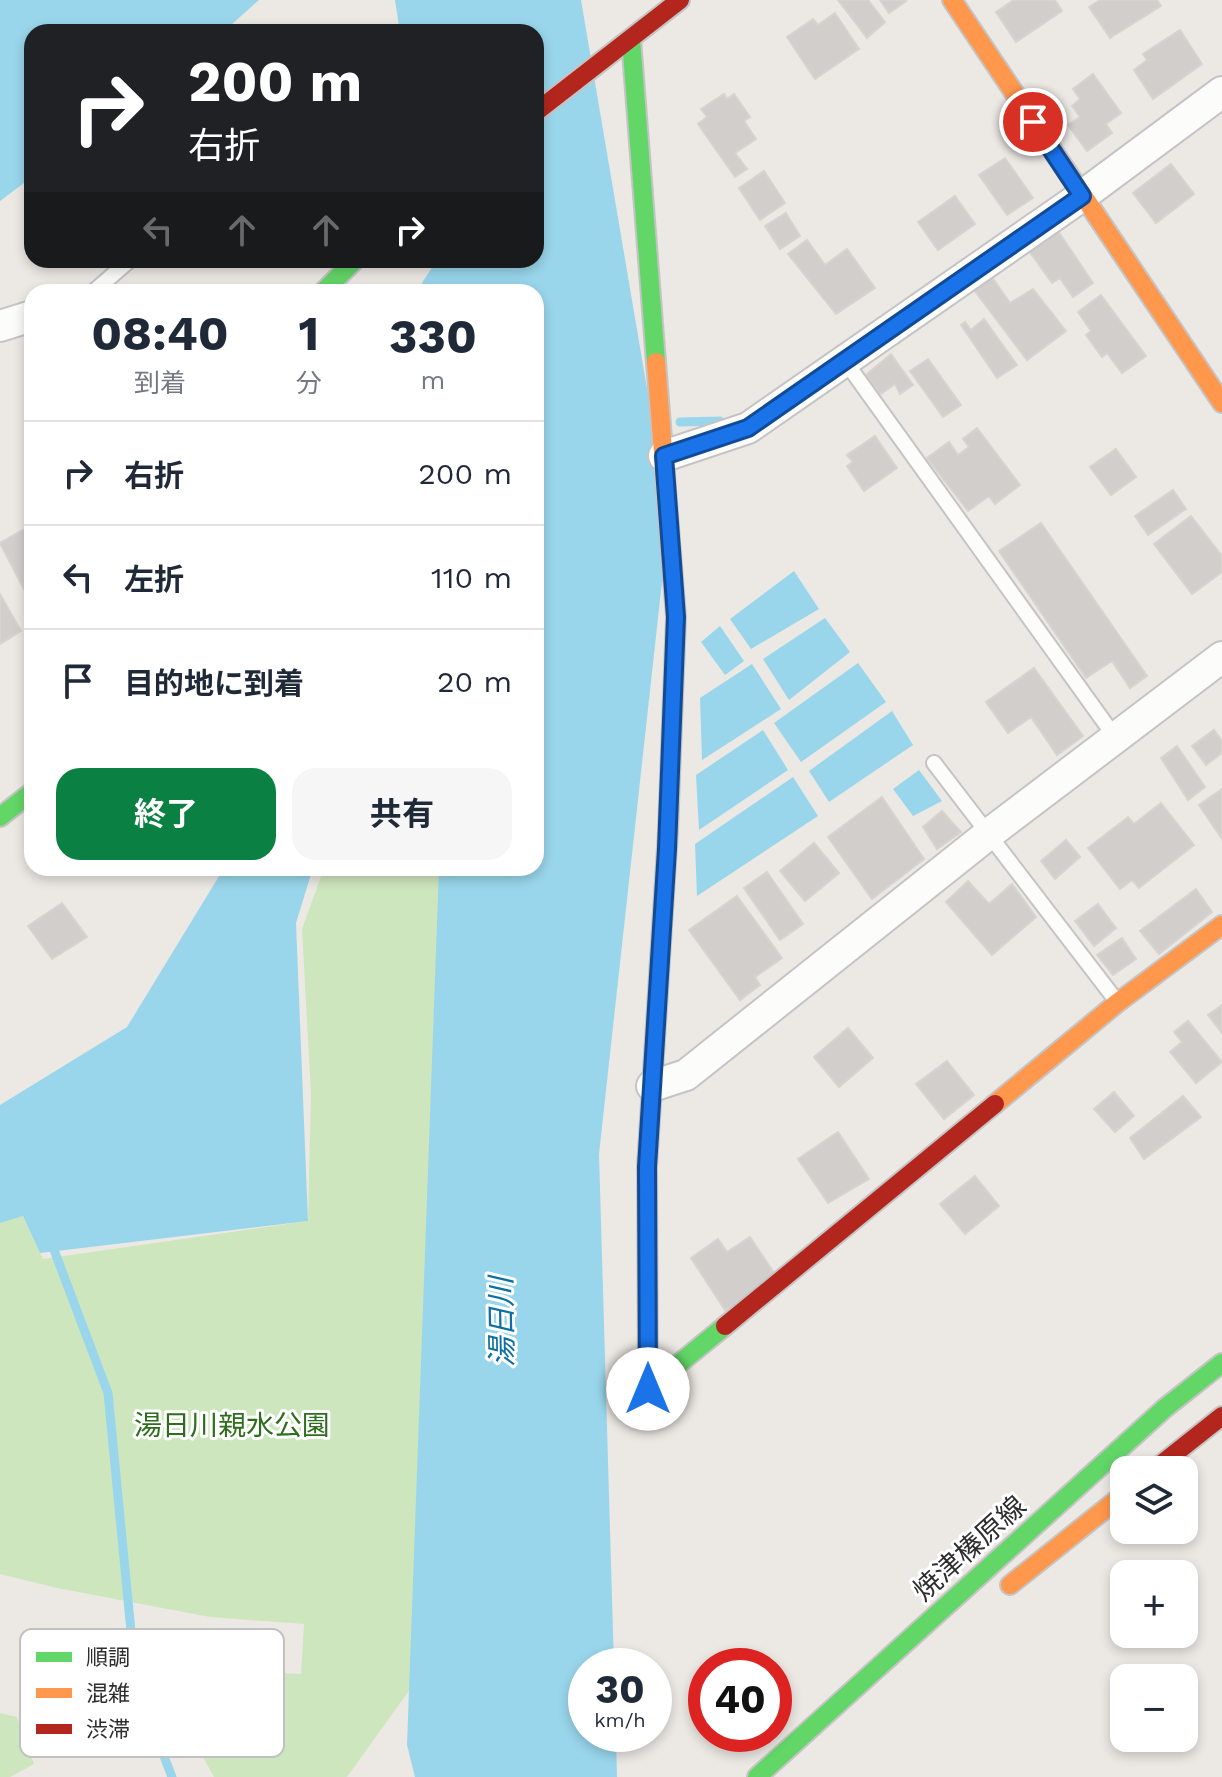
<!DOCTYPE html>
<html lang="ja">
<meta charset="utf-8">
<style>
:root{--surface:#fff;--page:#f6f6f7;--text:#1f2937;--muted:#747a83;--line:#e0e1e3;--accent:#0b8043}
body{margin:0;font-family:"Work Sans","Noto Sans JP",sans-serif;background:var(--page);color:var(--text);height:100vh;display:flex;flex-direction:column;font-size:30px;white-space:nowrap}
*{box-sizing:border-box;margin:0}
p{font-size:26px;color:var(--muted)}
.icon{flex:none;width:44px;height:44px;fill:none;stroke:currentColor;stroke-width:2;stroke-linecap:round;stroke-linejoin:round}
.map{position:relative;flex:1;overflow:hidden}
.sheet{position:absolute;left:24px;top:284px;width:520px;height:592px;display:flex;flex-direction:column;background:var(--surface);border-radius:24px;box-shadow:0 4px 12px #0003}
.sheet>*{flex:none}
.top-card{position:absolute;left:24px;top:24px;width:520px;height:244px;border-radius:24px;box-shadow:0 4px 12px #0003;background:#202124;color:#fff;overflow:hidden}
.buttons{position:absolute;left:1110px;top:1456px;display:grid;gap:16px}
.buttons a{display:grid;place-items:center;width:88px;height:88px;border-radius:16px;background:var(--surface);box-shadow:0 4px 12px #0003;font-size:40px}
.speed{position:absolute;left:568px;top:1648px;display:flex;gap:16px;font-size:40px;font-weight:700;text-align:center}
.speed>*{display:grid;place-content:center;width:104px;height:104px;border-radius:50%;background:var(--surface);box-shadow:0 4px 12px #0003;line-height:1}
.speed small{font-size:20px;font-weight:400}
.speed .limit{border:12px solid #d22;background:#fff;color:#111}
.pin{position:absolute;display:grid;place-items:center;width:68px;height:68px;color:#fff;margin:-34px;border:4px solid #fff;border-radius:50%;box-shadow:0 2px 8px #0007}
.me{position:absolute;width:88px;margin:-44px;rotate:0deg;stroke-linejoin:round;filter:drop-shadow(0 0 6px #0008)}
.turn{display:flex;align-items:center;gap:28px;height:168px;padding:0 32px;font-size:36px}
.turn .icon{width:104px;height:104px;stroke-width:2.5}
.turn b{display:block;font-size:56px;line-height:68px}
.lanes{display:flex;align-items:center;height:76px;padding:0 32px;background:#0003;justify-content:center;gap:40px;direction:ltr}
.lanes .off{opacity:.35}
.eta{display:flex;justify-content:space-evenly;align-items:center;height:136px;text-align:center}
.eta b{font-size:48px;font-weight:700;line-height:56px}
.cta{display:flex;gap:16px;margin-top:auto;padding:16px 32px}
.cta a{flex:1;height:92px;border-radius:24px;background:var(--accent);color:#fff;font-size:32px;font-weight:700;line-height:92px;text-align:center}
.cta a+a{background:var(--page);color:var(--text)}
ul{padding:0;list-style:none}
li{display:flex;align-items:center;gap:24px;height:104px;padding:0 32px;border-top:2px solid var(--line)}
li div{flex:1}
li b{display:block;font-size:30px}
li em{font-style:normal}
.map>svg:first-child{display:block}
.green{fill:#cee6be}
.water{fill:#99d6ec}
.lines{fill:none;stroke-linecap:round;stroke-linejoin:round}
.stream{stroke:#99d6ec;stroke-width:9}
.building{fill:#d1cecb;stroke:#d7d4d0;stroke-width:2}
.lane-casing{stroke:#c5c4c5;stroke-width:18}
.street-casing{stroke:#c5c4c5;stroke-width:34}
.fast-casing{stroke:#c5c4c5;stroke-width:22}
.slow-casing{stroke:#c5c4c5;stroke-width:22}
.jam-casing{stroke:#c5c4c5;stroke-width:22}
.lane{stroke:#fcfcfb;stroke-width:14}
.street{stroke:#fcfcfb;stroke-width:30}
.fast{stroke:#63d668;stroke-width:18}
.slow{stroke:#ff974d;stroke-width:18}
.jam{stroke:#b3261e;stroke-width:18}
.route-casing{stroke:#114b97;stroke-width:20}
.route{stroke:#1a73e8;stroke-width:14}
.labels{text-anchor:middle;stroke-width:6;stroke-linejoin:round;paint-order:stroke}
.park-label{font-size:28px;fill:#2c6e1b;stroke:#fff}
.street-label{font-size:28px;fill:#2e2e2e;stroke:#fff}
.water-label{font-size:30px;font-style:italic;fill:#0d6fa3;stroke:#fff}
.key{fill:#fff;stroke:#c0c0c0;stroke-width:2}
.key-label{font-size:22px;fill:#2e2e2e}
</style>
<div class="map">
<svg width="1222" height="1777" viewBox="0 0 1222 1777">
<rect width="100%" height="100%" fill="#ece8e4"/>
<path class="green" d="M324 868H443L421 1674 347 1777H214L153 1666 301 1674 304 1624 210 1617 57 1588 0 1574V1219L23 1216 43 1259 308 1221 311 1094 302 929Z
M0 1713 17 1717 34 1764 10 1777H0Z"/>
<path class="water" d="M0 0H259L223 32H32V177L0 201Z
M395 0H581L669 518 599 1154 614 1666H586V1734H616L617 1777H415L407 1745 439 868H536V292H416L437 260H536V32H400Z
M794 571 819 609 751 649 730 619Z
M825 618 850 652 789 700 763 659Z
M720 626 744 661 725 675 701 642Z
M858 663 886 702 801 762 774 723Z
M752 664 781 709 702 760 700 698Z
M892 711 913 745 829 802 809 771Z
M763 730 788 770 699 830 696 775Z
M919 770 942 801 913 816 893 789Z
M793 777 818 816 697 896 695 844Z
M224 868H313L296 923 308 1221 40 1253 23 1216 0 1223V1105L127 1027Z"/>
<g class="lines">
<path class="stream" d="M680 422 720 421
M51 1242 108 1393 136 1683 172 1777"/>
</g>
<path class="building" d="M838 0H868L885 22 867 38Z
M880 0H905L906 1 889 13Z
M1014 0H1055L1062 11 1016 42 996 12Z
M1100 0H1157L1161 6 1110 38 1089 7Z
M835 13 859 49 815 79 787 37 813 19 818 25Z
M1180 30 1202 64 1153 99 1134 70 1147 60 1143 54Z
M1093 74 1121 113 1106 124 1112 133 1087 151 1068 125 1080 117 1072 106 1080 99 1073 89Z
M724 94 727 99 734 94 750 117 744 121 756 139 735 153 747 169 735 177 698 124 707 117 701 109Z
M1005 158 1033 198 1007 215 979 175Z
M1171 164 1194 194 1156 223 1133 193Z
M764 171 785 203 760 220 739 188Z
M955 196 975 224 938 250 918 222Z
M786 213 800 236 780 249 765 226Z
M1058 231 1093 283 1073 297 1060 278 1052 283 1029 251Z
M807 240 825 265 847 249 875 288 836 314 788 254Z
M992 277 1010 303 1033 289 1066 331 1027 360 974 290Z
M1101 295 1146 356 1122 373 1107 353 1102 357 1086 335 1091 331 1078 312Z
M984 319 1017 365 997 378 961 325 965 322 971 330Z
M891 354 913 385 900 394 895 384 881 394 866 375Z
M928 359 961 405 943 417 910 371Z
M977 428 1020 485 995 504 989 496 968 511 927 458 949 442 958 455 969 447 963 439Z
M875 436 897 468 864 491 847 466 853 462 847 455Z
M1116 449 1136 477 1111 495 1090 467Z
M1173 490 1186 509 1148 535 1135 516Z
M1191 516 1222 556V572L1192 594 1154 544Z
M1041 523 1147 676 1130 688 1112 661 1086 678 999 551Z
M32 525V592L27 595 0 543Z
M0 594 21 631 0 644Z
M1034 668 1083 736 1057 755 1031 717 1008 733 986 702Z
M1214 730 1222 741V753L1206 765 1192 746Z
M1177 746 1205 787 1188 800 1161 758Z
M1222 789V839L1199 805Z
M882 797 924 859 872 899 828 837Z
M1161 803 1194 845 1139 888 1132 880 1120 889 1088 848 1128 817 1134 824Z
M942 811 961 832 937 849 923 827Z
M1066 840 1080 857 1055 879 1041 861Z
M814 843 839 873 805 901 780 871Z
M767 872 803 924 780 940 744 888Z
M968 881 989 904 1012 884 1036 917 992 955 946 902Z
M1196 889 1212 912 1159 954 1140 931Z
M737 896 782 958 755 977 760 985 740 1000 689 930Z
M62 903 87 937 52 959 28 926Z
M1098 904 1116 928 1094 946 1075 921Z
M1122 938 1136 959 1113 975 1097 955Z
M1222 1005V1033L1208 1015Z
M1188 1021 1222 1062 1196 1083 1170 1052 1182 1042 1174 1032Z
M848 1028 873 1058 839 1087 814 1057Z
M947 1061 974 1095 944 1119 916 1084Z
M1114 1092 1134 1116 1115 1132 1094 1109Z
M1183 1096 1201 1117 1144 1159 1130 1138Z
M838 1132 869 1179 828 1203 798 1159Z
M975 1176 999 1206 965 1234 940 1204Z
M750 1237 776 1276 725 1310 691 1258 718 1239 727 1252Z"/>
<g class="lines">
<g class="lane-casing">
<path id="lane" d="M93 292 130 260
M845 361 1115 737
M934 763 1115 999"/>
</g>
<g class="street-casing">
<path id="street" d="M0 326 32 316
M664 456 748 428 1082 196 1222 92
M652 1086 686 1075 990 833 1222 657"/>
</g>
<g class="fast-casing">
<path id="fast" d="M631 39 656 362
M323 292 355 260
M0 817 32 792
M668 831 647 1167 648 1389 725 1326
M757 1777 1165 1408 1222 1363"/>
</g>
<g class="slow-casing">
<path id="slow" d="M952 0 1222 403
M656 362 676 617 668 831
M995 1104 1117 1003 1222 925
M1010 1585 1124 1494"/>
</g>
<g class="jam-casing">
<path id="jam" d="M536 112 680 0
M725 1326 995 1104
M1154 1470 1222 1416"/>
</g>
<use href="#lane" class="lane"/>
<use href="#street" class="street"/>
<use href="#fast" class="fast"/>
<use href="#slow" class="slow"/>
<use href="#jam" class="jam"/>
</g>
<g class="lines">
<g class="route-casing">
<path id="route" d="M648 1389 647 1167 667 849 676 617 664 456 748 428 1082 196 1033 122"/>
</g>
<use href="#route" class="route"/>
</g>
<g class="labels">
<g class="park-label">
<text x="232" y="1435">湯日川親水公園</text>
</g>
<g class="street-label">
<text transform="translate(969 1548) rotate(-42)" y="10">焼津榛原線</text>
</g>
<g class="water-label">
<text transform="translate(502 1322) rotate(-91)" y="10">湯日川</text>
</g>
</g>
<rect x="20" y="1629" width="264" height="128" rx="12" class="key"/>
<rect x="36" y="1652" width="36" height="10" fill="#63d668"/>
<rect x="36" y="1688" width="36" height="10" fill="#ff974d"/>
<rect x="36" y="1724" width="36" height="10" fill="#b3261e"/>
<g class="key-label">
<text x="86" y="1665">順調</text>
<text x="86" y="1701">混雑</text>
<text x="86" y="1737">渋滞</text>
</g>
</svg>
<div class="buttons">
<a><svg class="icon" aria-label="layers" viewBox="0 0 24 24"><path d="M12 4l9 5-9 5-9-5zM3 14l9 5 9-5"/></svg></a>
<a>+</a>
<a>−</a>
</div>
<div class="speed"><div>30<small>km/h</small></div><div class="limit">40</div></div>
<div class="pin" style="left:1033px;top:122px;background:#d93025"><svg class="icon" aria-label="arrive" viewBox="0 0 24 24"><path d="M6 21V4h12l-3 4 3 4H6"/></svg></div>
<svg class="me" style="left:648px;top:1389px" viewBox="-20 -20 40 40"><circle r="19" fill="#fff"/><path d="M0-13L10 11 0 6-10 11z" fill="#1a73e8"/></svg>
<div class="top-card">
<div class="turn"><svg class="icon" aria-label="right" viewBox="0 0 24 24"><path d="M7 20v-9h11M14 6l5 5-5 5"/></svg><div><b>200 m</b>右折</div></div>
<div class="lanes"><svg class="icon off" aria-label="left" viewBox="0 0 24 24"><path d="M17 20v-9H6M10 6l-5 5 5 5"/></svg><svg class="icon off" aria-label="ahead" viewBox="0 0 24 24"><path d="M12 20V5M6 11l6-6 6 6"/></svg><svg class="icon off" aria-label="ahead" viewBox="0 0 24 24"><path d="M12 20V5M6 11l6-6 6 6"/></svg><svg class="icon" aria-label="right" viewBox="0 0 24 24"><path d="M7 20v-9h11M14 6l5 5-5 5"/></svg></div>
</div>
<section class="sheet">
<div class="eta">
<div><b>08:40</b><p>到着</p></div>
<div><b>1</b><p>分</p></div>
<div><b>330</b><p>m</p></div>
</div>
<ul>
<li><svg class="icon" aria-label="right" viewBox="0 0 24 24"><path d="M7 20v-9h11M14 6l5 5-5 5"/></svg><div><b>右折</b></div><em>200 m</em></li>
<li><svg class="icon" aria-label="left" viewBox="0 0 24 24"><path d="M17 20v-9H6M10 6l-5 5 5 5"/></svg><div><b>左折</b></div><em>110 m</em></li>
<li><svg class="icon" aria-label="arrive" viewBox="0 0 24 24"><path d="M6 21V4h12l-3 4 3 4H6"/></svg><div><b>目的地に到着</b></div><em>20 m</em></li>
</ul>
<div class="cta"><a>終了</a><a>共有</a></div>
</section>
</div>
